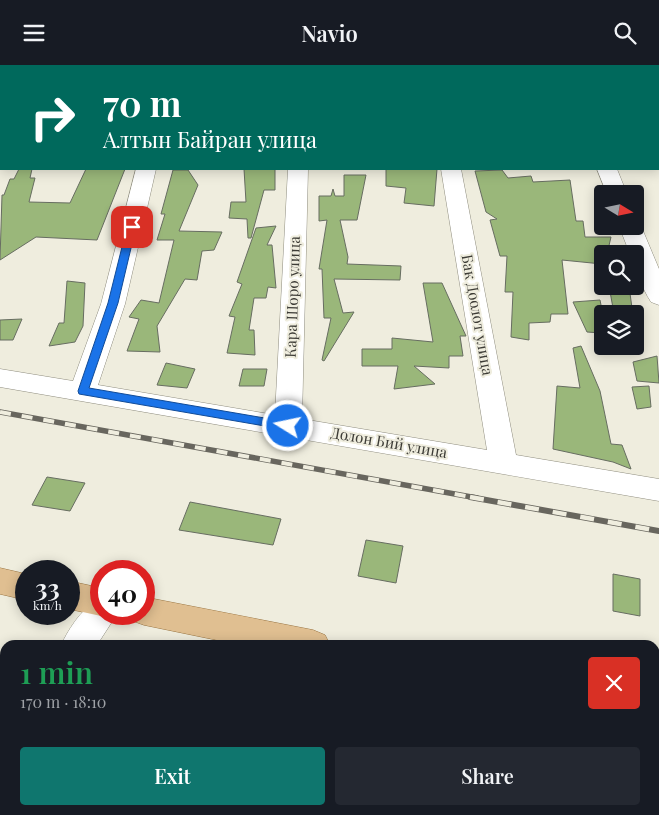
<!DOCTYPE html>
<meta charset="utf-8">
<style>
:root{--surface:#171b24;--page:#242831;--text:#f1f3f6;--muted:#9ea1a6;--accent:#0f766e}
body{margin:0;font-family:"Playfair Display",serif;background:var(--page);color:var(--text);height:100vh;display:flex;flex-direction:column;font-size:19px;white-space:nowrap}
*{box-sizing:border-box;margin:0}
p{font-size:16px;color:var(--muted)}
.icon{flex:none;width:28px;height:28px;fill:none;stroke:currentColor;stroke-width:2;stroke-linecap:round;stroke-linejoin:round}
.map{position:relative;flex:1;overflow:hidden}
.panel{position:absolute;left:0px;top:575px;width:660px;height:175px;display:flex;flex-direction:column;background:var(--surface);border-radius:15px 15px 0 0;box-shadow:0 2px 12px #0003}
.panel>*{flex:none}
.hud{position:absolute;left:0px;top:0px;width:660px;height:105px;box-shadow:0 2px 12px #0003;background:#00695c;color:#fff;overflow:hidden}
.needle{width:32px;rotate:100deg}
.controls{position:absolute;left:594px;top:120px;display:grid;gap:10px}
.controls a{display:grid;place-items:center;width:50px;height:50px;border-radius:5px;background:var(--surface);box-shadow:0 2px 12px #0003;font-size:25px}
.speed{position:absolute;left:15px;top:495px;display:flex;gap:10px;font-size:25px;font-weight:700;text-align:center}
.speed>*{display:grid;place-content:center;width:65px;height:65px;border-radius:50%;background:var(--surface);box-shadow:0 2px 12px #0003;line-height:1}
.speed small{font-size:12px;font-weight:400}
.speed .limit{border:8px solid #d22;background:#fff;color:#111}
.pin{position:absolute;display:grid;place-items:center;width:42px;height:42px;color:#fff;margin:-21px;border-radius:10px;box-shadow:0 2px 8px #0006}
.me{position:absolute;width:55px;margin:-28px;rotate:280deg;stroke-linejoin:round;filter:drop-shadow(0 0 4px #0008)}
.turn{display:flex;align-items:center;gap:18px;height:105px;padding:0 20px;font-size:22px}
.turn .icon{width:65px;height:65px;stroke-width:2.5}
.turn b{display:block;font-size:35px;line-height:42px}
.round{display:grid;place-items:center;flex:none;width:52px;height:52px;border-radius:5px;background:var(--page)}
.summary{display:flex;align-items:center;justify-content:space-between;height:85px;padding:0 20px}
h1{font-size:30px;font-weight:600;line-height:38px;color:#1e9e55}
.cta{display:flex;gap:10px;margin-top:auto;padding:10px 20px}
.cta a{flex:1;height:58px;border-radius:5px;background:var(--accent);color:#fff;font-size:20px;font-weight:600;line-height:58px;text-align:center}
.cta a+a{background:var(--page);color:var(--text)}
header{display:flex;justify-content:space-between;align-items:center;height:65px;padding:0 20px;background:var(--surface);font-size:22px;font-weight:600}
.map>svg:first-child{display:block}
.building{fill:#9ab77a;stroke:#676d61}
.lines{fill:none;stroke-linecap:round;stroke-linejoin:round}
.minor-casing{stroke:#8f8d7f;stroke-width:1}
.major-casing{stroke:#9a7542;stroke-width:1}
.minor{fill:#fff;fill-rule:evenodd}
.major{fill:#e0bf91;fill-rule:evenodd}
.rail-far1-casing{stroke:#68665e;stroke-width:5.5}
.rail-casing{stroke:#68665e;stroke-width:6}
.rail-far1{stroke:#efedde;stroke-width:4;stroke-dasharray:11;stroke-linecap:butt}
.rail{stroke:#efedde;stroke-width:4.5;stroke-dasharray:14;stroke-linecap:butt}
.route{fill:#1a73e8;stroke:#114b97}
.labels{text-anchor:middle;stroke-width:4;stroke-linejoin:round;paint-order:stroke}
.street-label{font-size:15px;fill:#3d3c36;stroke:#efedde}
</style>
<header><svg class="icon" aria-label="menu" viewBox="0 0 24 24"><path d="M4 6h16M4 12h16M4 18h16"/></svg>Navio<svg class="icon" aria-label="search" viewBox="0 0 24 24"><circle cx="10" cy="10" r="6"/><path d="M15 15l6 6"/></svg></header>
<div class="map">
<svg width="659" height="750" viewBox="0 0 659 750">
<rect width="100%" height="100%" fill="#efedde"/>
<path class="building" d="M19 104H32L30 113H35L29 137 70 138 86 104H125L97 175 36 172 0 195 2 130H4L10 114H14Z
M244 104H275V125H264L251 173H248L247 154 229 153 231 137H246Z
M386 104H437L434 141 404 138 406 123 386 121Z
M173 105H188L198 120 179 166 222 167 214 185 202 186 197 215 185 214 157 261 160 287 127 286 139 254 129 252 141 235 159 238 174 175H157L165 149H161Z
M502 105 508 113 531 111 533 117 570 115 576 156H583L585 172H611L607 189H602V199L562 195 568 249H551L550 257 529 258V275L511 272 513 227H505L507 191H500L490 155 497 154 486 147 475 106Z
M344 110H366L357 155H340L348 192 347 199 401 201 400 215 334 214 343 248 354 247 324 296 322 295 331 253H324L322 204H319L327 155 319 156V131H331L333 124 335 131H344Z
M276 161 267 180H272L276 223 268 222 266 233H254L249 265H254L255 290 227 288 235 252 229 251 242 219 237 217 256 163Z
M67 216 85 218 83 261 75 277 49 281 59 258H64Z
M423 218H442L466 271H460L463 291H449V303L414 301 435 319 394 324 398 301H362V284H392V273L433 277Z
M609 221H629L632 243H613Z
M600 235 602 245V268L587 267 573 237Z
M22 254 13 275H0V255Z
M581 281 600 326 611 379 622 380 631 404 613 397 553 384 557 321 580 323 573 283Z
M657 291 659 318 637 316 633 297Z
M166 298 195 304 187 323 157 320Z
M243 304H267L264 321H239Z
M649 321 651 342 637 344 632 322Z
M47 412 85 418 70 446 32 440Z
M190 437 281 454 273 480 179 465Z
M366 475 403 481 396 518 358 511Z
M613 509 640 514V551L613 546Z"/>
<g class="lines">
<g class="minor-casing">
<path id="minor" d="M162 0H180V1H163Z
M293 0H311V1H294Z
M424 0H442V1H425Z
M556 0H574L575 1H557Z
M136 104H156L125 239 98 320 275 350 288 104H308L302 354 487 385 441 104H461L516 390 659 414V436L0 322V304L73 316 101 239Z
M597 104H617L627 129H607Z
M635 156 641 161 659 204V240L651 237C642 223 635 205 635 189H630L619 161H635Z
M101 534V549H117L97 580H61C70 562 83 541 101 534Z
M5 652V689L0 691V654Z
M486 745H529L527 750H484Z"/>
</g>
<g class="major-casing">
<path id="major" d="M0 503 26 509V535L0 529Z
M69 516 101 523V549H107L101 551 69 544Z
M144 532 313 565 325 570 330 580H241L144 560 133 556 129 549H144Z
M655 633H659V667H655Z"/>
</g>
<use href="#minor" class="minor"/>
<use href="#major" class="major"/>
<g class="rail-far1-casing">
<path id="rail-far1" d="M0 347 477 433"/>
</g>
<g class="rail-casing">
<path id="rail" d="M470 432 659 466"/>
</g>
<use href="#rail-far1" class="rail-far1"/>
<use href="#rail" class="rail"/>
</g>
<path class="route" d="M132 159 136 162 118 238 89 323 288 357 292 358V364L288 365 79 329 78 326 108 238 127 162Z"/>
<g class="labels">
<g class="street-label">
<text transform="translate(293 232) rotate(-88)" y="5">Кара Шоро улица</text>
<text transform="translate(477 250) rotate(80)" y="5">Бак Доолот улица</text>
<text transform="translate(389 378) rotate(10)" y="5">Долон Бий улица</text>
</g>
</g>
</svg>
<div class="controls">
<a><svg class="needle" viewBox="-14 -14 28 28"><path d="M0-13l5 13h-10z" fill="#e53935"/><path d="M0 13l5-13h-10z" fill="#9ea1a6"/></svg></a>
<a><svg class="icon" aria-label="search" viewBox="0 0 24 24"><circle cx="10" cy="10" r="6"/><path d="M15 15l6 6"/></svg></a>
<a><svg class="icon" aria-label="layers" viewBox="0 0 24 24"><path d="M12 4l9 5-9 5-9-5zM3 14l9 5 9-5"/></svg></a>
</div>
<div class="speed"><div>33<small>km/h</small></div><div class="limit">40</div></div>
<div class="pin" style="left:132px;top:162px;background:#d93025"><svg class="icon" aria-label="arrive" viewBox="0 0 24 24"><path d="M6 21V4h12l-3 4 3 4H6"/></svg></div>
<svg class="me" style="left:288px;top:361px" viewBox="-20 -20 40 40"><circle r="17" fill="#1a73e8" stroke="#fff" stroke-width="3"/><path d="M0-11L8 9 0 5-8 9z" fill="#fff"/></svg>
<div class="hud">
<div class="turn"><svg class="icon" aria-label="right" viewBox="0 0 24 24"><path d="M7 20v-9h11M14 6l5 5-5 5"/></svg><div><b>70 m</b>Алтын Байран улица</div></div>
</div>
<section class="panel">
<div class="summary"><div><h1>1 min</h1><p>170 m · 18:10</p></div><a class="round" style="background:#d93025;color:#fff"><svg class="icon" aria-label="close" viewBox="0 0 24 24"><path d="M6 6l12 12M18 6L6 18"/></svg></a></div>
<div class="cta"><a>Exit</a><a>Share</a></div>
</section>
</div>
